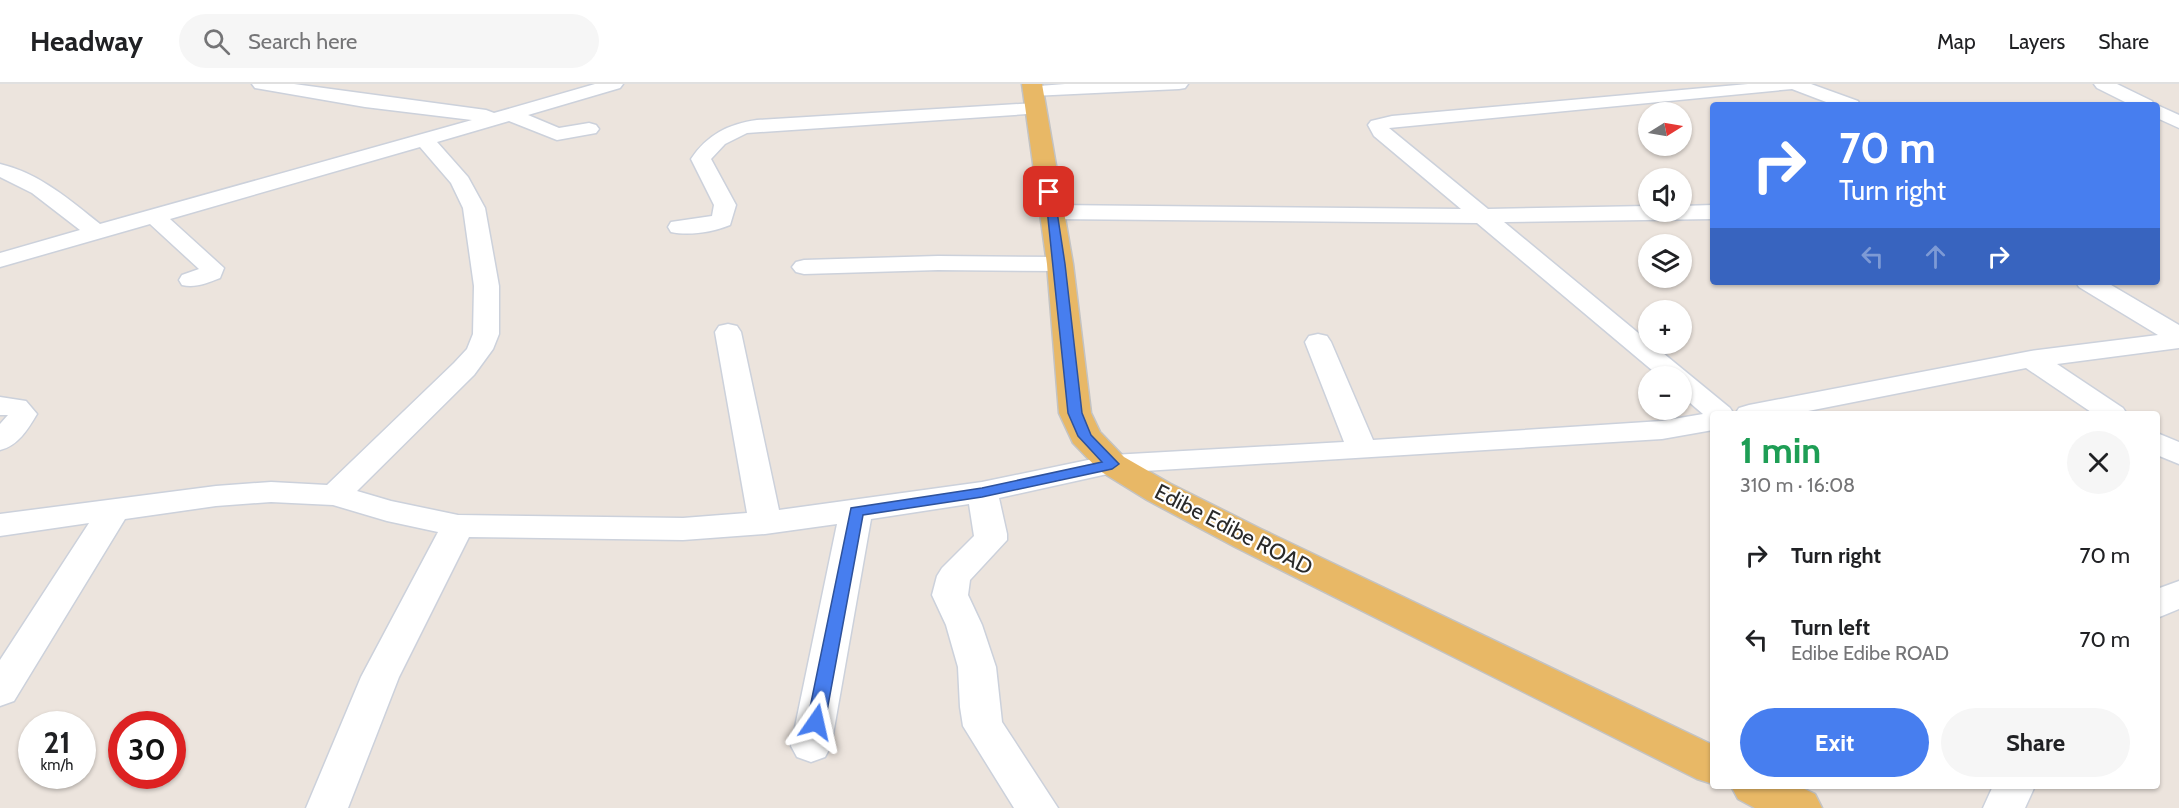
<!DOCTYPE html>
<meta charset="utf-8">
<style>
:root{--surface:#fff;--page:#f6f6f6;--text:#202124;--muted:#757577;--line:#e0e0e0;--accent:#477eef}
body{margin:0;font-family:Cabin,sans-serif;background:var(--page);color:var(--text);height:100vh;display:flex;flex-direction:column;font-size:22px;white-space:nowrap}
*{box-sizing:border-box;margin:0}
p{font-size:20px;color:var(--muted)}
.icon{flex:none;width:33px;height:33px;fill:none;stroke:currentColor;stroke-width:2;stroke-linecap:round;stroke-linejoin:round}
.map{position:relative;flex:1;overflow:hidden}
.sheet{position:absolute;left:1710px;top:327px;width:450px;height:378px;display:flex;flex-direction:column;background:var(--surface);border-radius:6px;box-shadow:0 2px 4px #0004}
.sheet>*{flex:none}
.guide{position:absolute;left:1710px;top:18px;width:450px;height:183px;border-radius:6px;box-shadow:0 2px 4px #0004;background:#477eef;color:#fff;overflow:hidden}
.needle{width:39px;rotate:79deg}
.fabs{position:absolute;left:1638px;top:18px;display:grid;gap:12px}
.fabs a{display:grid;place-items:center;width:54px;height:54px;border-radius:50%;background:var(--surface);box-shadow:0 2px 4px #0004;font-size:30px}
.speed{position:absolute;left:18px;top:627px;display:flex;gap:12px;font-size:30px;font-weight:700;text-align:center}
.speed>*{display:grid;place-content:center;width:78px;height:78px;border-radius:50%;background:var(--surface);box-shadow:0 2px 4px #0004;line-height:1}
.speed small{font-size:15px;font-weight:400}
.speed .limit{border:9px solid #d22;background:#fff;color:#111}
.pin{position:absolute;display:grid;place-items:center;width:51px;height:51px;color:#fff;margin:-26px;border-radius:12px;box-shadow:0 3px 9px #0006}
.me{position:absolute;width:66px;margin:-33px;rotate:11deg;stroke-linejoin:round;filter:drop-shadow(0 0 4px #0008)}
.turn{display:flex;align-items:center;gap:21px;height:126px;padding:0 30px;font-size:27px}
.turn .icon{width:78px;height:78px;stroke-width:2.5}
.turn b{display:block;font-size:42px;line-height:51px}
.lanes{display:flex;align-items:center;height:57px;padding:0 30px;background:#0003;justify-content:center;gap:30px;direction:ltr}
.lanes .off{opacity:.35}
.round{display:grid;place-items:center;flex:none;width:63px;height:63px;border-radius:32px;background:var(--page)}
.summary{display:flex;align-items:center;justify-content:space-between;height:102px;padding:0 30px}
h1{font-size:36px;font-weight:700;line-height:45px;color:#1e9e55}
.cta{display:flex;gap:12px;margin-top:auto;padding:12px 30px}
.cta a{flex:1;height:69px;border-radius:36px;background:var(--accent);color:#fff;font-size:24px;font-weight:700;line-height:69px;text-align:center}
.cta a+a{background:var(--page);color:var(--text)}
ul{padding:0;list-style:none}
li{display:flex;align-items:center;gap:18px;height:84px;padding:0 30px}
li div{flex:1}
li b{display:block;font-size:22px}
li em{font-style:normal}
header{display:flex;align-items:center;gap:36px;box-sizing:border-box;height:84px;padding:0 30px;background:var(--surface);border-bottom:2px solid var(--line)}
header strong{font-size:28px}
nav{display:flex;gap:33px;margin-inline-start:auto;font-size:21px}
.search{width:420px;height:54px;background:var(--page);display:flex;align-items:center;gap:15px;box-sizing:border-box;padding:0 21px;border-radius:33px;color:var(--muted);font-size:22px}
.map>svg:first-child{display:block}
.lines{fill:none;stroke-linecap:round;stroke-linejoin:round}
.minor-casing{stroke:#ccd1db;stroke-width:3}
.major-casing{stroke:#c3c3c3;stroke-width:3}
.minor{fill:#fff;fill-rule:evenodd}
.major{fill:#e8b866;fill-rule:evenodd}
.route{fill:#477eef;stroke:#2e529b;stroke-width:1.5}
.labels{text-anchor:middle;stroke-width:4.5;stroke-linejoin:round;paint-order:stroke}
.street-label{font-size:22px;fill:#2a2a2a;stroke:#fff}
</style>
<header>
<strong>Headway</strong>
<div class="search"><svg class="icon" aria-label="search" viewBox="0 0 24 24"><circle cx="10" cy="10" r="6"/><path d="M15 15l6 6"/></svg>Search here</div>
<nav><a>Map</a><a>Layers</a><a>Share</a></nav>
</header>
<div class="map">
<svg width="2179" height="724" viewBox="0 0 2179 724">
<rect width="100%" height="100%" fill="#ece4dd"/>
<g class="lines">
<g class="minor-casing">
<path id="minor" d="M252 0H294L486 26 494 29 595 0H623L620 4 528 31 559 44 589 39 596 41 599 45 596 49 557 56 509 37 437 58 468 93 485 124 499 202V250L493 265 474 291 357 407 391 417 458 431 683 434 747 429 715 248 719 242 728 240 737 242 741 248 779 426 982 398 1112 371 1344 358 1305 258 1309 252 1318 250 1327 252 1331 258 1373 356 1662 337 1703 330 1682 312V292H1659L1477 139 1052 135 1044 133 1041 128 1044 123 1052 121 1461 125 1374 52 1368 41 1371 37 1392 32 1748 0H1811L1858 17 1860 21H1834L1792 5 1389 44 1488 125 1648 122V128H1682V122L1713 121V135L1504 138 1648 257V260H1652L1730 324 1734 330H1713V346L1662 355 1112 389 999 414 1007 450V456L970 496 968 511 982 541 996 583 1002 638 1058 724H1014L963 642 960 623 958 583 946 541 932 511 937 492 942 484 974 452 969 420 871 435 831 662 825 673 811 678 797 673 791 662 837 440 765 450 683 456 469 453 399 593 348 724H306L361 593 438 448 387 437 333 421 271 418 216 422 125 435 14 617 0 622V576L89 439 0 452V430L216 402 271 398 327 401 454 279 467 265 473 250 474 202 463 124 451 99 420 63 170 135 224 184 220 194C207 199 196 204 182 201L179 196 182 191 199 185 150 140 0 183V169L80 146 32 109 0 93V80C39 89 70 116 100 140L472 36 365 23 261 5 255 4Z
M1065 0H1188L1185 4 1179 5 1032 12 1026 11 1023 7 1026 3Z
M2094 0H2117L2152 17 2154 21H2131L2097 4Z
M1035 19 1042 21 1044 25 1042 29 747 49 725 60 711 75 736 121 730 141C713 148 689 152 671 148L668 143 671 138 712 132 714 121 691 75C707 51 728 40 757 36Z
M2157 21 2179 31V44L2157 34Z
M938 172 1060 173 1068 175 1072 180 1068 185 1060 187 938 186 804 190 796 188 792 183 796 178 804 176Z
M2076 198H2106L2179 241V264L2057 280 2123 324 2127 330H2094L2026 284 1793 330H1735L1739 324 1749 321 2031 267 2158 251 2079 203Z
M0 313 26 317 37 330C28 345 18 362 0 366V340L8 331H0Z
M2157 349 2179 358V380L2157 371Z
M2179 497V525L2157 534V505Z
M1993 702H2035L2025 724H1983Z"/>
</g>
<g class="major-casing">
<path id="major" d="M1022 0H1042L1073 180 1091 329 1100 348 1124 373 1171 400 1261 445 1713 661V700L1697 695 1235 463 1147 416 1100 387 1073 359 1059 329 1047 180Z
M1731 702H1798L1815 710 1822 724H1755L1738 715Z"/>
</g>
<use href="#minor" class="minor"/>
<use href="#major" class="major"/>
</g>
<path class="route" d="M1045 105 1054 108 1065 180 1082 329 1091 351 1119 380 1112 385 982 413 863 431 825 638 822 643 816 645 810 643 807 638 851 424 982 404 1102 378 1078 352 1068 329Z"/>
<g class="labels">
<g class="street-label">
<text transform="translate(1234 445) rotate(27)" y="8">Edibe Edibe ROAD</text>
</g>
</g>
</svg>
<div class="fabs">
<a><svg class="needle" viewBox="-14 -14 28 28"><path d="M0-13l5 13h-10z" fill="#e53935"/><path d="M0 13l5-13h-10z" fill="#757577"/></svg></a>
<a><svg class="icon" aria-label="sound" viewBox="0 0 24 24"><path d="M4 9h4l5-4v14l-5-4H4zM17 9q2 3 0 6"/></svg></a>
<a><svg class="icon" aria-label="layers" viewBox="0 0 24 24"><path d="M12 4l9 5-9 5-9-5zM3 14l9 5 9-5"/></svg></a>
<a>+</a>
<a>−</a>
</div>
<div class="speed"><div>21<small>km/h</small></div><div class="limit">30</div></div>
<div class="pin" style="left:1049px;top:108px;background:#d93025"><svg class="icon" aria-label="arrive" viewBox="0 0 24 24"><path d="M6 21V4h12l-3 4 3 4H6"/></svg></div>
<svg class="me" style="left:816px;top:638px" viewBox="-20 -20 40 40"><path d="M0-17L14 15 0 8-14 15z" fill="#477eef" stroke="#fff" stroke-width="4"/></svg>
<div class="guide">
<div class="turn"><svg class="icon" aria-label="right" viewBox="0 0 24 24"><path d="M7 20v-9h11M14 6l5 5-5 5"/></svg><div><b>70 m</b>Turn right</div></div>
<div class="lanes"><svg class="icon off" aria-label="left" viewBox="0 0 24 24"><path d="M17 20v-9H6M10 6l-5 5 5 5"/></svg><svg class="icon off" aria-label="ahead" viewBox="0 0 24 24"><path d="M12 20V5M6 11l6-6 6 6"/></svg><svg class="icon" aria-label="right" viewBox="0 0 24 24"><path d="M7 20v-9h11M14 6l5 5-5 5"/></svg></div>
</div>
<section class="sheet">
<div class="summary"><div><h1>1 min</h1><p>310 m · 16:08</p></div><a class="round"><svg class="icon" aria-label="close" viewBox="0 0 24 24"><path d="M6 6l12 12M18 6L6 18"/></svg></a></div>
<ul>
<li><svg class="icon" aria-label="right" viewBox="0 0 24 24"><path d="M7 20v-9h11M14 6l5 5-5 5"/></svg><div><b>Turn right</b></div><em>70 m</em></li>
<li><svg class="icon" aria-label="left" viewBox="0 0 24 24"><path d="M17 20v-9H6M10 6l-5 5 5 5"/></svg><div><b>Turn left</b><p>Edibe Edibe ROAD</p></div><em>70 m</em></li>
</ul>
<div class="cta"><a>Exit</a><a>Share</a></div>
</section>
</div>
